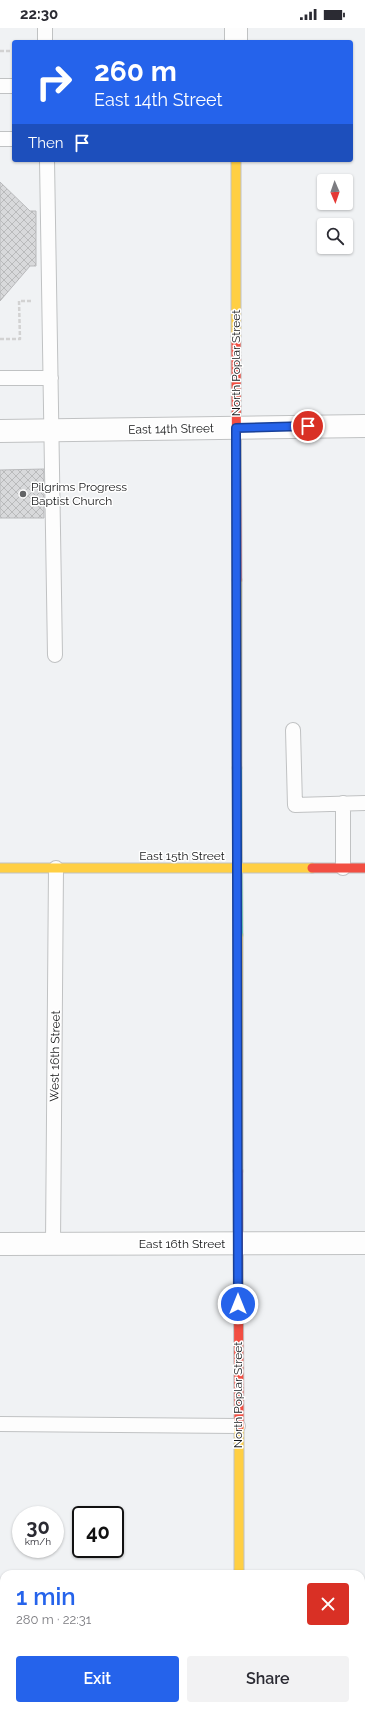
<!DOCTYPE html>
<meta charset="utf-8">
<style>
:root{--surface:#fff;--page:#f2f2f3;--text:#2b2b33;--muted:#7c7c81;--accent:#2563eb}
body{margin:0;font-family:Raleway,sans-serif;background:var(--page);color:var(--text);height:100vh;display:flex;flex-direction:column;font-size:15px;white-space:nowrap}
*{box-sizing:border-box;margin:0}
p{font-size:13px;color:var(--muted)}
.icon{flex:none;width:22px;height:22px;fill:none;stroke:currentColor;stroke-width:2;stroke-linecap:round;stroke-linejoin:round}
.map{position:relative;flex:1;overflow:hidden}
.side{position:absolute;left:0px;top:1542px;width:365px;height:140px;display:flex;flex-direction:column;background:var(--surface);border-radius:12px 12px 0 0;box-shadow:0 1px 3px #0004}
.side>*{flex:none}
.top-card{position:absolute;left:12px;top:12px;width:341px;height:122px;border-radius:4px;box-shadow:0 1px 3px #0004;background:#2563eb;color:#fff;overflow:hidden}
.needle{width:26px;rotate:178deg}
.tools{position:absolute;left:317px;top:146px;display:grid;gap:8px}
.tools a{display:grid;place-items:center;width:36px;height:36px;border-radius:4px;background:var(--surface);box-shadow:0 1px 3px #0004;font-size:20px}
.speed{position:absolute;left:12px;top:1478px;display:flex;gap:8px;font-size:20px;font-weight:700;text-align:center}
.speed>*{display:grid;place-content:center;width:52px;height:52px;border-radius:50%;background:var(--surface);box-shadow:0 1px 3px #0004;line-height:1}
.speed small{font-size:10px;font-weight:400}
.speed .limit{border:2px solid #111;border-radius:6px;background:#fff;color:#111}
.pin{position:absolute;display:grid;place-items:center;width:34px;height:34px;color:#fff;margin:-17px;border:2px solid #fff;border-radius:50%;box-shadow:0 1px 4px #0007}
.me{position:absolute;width:44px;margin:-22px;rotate:0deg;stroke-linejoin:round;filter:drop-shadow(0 0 3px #0008)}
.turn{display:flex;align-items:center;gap:14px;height:84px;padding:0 16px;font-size:18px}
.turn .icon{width:52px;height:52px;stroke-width:2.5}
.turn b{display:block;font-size:28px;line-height:34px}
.then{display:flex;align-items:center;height:38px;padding:0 16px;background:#0003;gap:8px;font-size:15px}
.round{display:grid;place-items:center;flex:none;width:42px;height:42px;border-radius:4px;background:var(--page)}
.overview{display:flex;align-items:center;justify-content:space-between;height:68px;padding:0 16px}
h1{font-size:24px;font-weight:600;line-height:30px;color:var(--accent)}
.button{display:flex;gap:8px;margin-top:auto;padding:8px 16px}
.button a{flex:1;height:46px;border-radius:4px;background:var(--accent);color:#fff;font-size:16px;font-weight:600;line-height:46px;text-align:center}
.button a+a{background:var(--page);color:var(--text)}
.status{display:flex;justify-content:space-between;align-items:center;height:28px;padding:0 20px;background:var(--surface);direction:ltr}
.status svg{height:11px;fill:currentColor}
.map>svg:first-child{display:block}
.building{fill:url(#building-cross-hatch);stroke:#b8b9bb}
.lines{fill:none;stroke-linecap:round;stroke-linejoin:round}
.lane-casing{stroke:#c0c2c3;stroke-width:16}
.street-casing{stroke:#c0c2c3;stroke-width:24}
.fast-casing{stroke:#c0c2c3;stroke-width:11}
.slow-casing{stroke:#c0c2c3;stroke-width:11}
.jam-casing{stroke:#c0c2c3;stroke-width:11}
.path{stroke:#d2d2d2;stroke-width:2.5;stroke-dasharray:4 2;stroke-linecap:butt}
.lane{stroke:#fdfdfd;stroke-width:14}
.street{stroke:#fdfdfd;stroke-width:22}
.fast{stroke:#16e098;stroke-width:9}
.slow{stroke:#ffcf43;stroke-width:9}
.jam{stroke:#f24e42;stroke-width:9}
.route-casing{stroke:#184099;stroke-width:10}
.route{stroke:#2563eb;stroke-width:7}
.poi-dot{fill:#636466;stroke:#fff;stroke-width:1.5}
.labels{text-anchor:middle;stroke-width:3;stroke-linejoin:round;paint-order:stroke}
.street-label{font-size:12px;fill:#171819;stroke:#fff}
.poi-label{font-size:12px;fill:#171819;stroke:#fff;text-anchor:start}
</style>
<div class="status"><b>22:30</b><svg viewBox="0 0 49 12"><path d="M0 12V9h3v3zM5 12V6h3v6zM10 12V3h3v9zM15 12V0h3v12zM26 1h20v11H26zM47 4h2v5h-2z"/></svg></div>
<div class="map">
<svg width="365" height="1682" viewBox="0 0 365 1682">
<defs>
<pattern id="building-cross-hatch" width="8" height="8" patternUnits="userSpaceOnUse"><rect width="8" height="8" fill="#d8d9db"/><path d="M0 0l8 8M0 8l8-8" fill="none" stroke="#b9babb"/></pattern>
</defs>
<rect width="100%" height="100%" fill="#f0f2f4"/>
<path class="building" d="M0 154 30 183H36V238H30L0 273Z
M44 441V490H0V442Z"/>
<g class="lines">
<g class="lane-casing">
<path id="lane" d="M45 0V14
M0 58H14
M0 111H14
M47 132 55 627
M0 350H51
M293 702 295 777 365 775
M343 775V840
M53 1216 56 840
M0 1396 238 1398
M59 1682V1678"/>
</g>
<g class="street-casing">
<path id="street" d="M236 0V14
M0 403 365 398
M0 1216 365 1215
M0 1586H4
M361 1587H365
M239 1678V1682"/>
</g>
<g class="fast-casing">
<path id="fast" d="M237 740 238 907"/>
</g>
<g class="slow-casing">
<path id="slow" d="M236 132V313
M237 552V740
M0 840H312
M238 907V1143
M239 1399V1546"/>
</g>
<g class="jam-casing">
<path id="jam" d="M236 313 237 552
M312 840H365
M238 1143 239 1399"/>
</g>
<path class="path" d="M0 23H14
M0 311H20L19 273H32"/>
<use href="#lane" class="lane"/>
<use href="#street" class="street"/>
<use href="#fast" class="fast"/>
<use href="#slow" class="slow"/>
<use href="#jam" class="jam"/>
</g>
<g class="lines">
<g class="route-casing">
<path id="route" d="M238 1276 236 400 308 398"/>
</g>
<use href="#route" class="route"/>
</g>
<circle class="poi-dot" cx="23" cy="466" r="4"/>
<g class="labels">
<g class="street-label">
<text transform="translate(236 335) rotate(-90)" y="4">North Poplar Street</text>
<text transform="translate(171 401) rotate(-1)" y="4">East 14th Street</text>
<text x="182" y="832">East 15th Street</text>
<text transform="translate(55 1028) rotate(-89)" y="4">West 16th Street</text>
<text x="182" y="1220">East 16th Street</text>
<text transform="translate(238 1367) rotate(-90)" y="4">North Poplar Street</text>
</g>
<g class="poi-label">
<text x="31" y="463">Pilgrims Progress<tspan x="31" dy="14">Baptist Church</tspan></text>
</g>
</g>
</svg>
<div class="tools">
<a><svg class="needle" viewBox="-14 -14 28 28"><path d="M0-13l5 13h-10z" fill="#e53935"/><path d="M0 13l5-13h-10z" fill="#7c7c81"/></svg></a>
<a><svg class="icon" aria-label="search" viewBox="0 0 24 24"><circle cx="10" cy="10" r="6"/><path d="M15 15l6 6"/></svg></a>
</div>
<div class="speed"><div>30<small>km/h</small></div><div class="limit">40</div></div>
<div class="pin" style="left:308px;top:398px;background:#d93025"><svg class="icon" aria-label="arrive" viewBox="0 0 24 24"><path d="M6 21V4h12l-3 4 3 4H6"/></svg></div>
<svg class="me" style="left:238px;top:1276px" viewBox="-20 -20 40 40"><circle r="17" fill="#2563eb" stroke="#fff" stroke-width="3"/><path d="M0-11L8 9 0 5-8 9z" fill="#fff"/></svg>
<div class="top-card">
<div class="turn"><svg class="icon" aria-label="right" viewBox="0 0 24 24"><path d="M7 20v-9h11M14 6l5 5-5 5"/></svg><div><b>260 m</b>East 14th Street</div></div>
<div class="then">Then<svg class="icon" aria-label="arrive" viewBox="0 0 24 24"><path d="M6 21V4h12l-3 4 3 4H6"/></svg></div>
</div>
<section class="side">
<div class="overview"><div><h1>1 min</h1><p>280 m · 22:31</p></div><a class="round" style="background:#d93025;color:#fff"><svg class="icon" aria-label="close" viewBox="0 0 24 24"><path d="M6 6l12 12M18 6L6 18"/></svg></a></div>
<div class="button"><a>Exit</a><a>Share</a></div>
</section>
</div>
